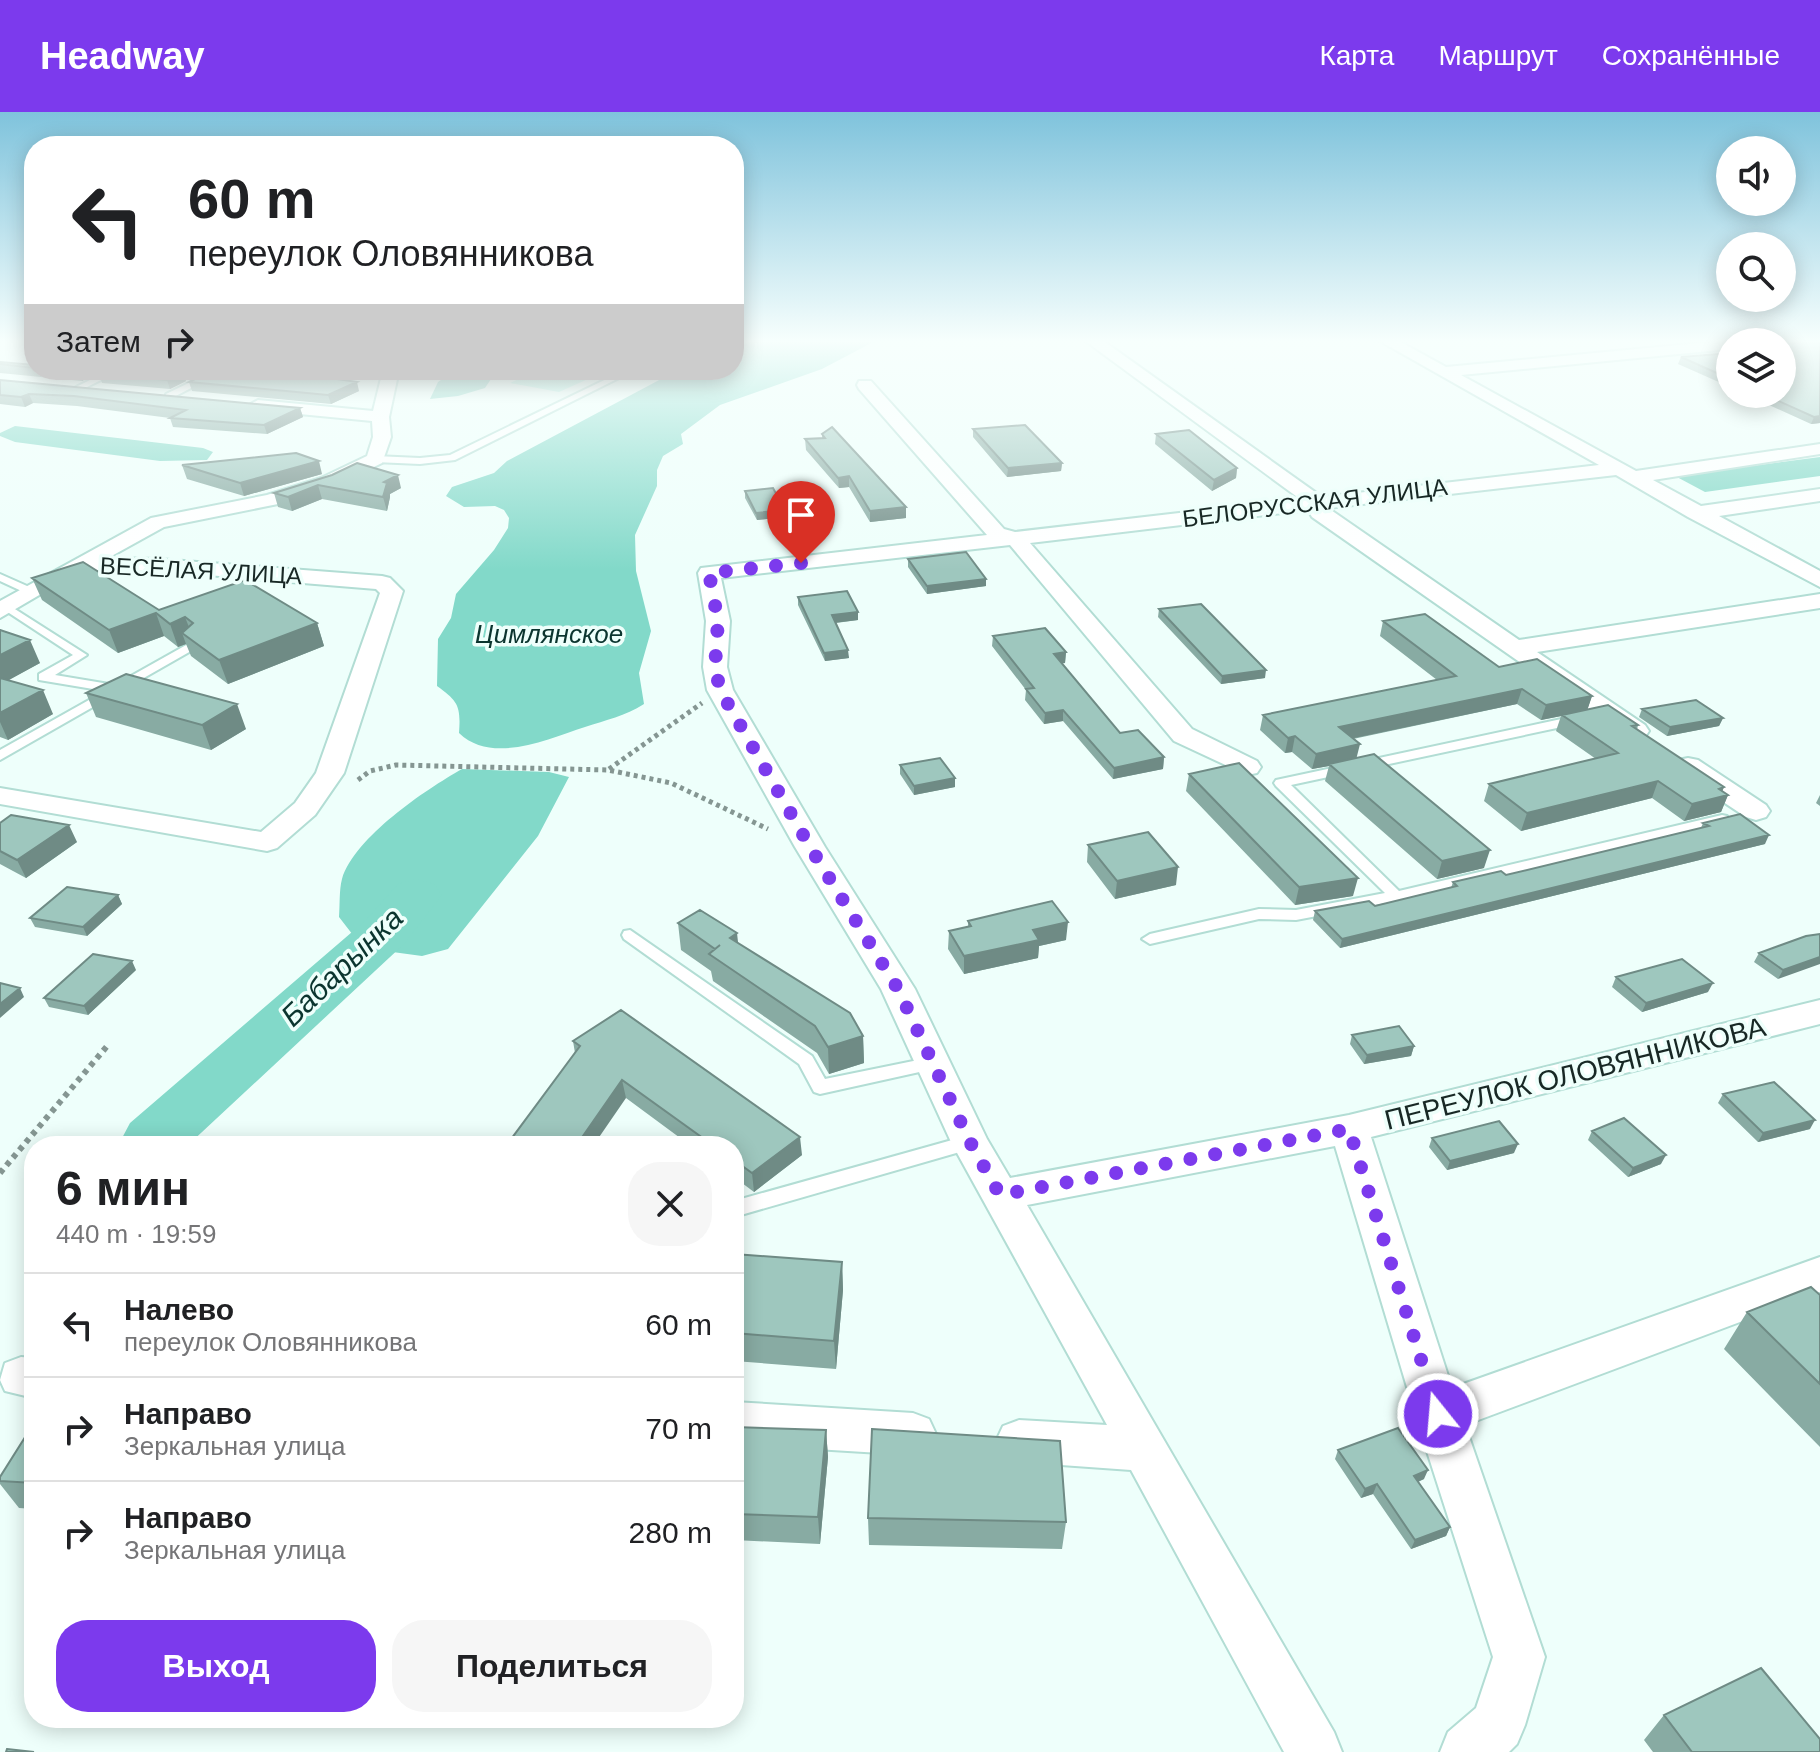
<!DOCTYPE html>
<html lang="ru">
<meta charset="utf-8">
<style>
:root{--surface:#fff;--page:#f6f6f6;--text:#202124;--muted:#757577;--line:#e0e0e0;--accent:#7c3aed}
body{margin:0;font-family:Arial,sans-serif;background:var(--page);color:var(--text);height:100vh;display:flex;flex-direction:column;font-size:30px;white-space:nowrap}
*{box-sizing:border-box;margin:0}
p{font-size:26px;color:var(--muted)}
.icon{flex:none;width:44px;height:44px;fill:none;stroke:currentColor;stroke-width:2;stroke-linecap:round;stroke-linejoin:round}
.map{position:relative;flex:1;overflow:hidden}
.drawer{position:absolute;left:24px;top:1024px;width:720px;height:592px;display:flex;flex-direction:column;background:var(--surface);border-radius:32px;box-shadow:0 4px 20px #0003}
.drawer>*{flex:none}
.guide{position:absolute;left:24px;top:24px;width:720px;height:244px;border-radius:32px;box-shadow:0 4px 20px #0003;background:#fff;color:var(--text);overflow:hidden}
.controls{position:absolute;left:1716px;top:24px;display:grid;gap:16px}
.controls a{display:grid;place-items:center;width:80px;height:80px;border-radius:50%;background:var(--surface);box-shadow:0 4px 20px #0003;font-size:40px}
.pin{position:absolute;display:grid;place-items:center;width:68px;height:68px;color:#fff;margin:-82px -34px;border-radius:50% 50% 50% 0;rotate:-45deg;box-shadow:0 0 8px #0007}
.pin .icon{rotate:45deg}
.me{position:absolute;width:88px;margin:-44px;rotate:343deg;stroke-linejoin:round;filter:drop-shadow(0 0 6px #0008)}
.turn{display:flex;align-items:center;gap:28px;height:168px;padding:0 32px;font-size:36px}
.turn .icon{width:104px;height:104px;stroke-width:2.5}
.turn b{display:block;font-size:56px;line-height:68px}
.then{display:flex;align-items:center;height:76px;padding:0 32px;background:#0003;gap:16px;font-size:30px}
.round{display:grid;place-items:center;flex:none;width:84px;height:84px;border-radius:32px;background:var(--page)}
.head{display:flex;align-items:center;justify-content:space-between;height:136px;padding:0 32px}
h1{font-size:48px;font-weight:600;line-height:60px}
.cta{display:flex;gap:16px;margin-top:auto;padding:16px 32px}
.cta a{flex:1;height:92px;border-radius:32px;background:var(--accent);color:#fff;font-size:32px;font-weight:600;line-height:92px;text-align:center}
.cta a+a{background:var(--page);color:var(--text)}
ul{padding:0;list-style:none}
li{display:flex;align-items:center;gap:24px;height:104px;padding:0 32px;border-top:2px solid var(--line)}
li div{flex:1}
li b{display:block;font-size:30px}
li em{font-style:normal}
header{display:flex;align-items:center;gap:48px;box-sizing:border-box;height:112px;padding:0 40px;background:var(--accent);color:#fff}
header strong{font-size:38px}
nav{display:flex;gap:44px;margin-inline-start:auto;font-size:28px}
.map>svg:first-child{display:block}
.green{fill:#b4f8ea}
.forest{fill:#80d7c6}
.water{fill:#82d9c9}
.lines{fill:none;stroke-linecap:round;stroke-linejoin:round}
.river{fill:#82d9c9;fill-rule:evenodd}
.service-casing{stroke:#b2ddd4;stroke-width:4}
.minor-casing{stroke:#b2ddd4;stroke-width:4}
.path-far1{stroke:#859692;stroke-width:5;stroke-dasharray:4 4;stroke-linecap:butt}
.path{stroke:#859692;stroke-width:6;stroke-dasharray:5 5;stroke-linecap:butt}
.service{fill:#fff;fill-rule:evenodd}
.minor{fill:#fff;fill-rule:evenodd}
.wall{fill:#88aba3}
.shaded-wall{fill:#6f8b85}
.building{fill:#9ec7be;stroke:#6f8b85;stroke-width:2}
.route{stroke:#7c3aed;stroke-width:14;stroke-dasharray:0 25.2}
.labels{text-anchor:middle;stroke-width:7;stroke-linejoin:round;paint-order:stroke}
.far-street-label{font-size:24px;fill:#182825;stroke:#eefffb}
.far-water-label{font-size:26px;font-style:italic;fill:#0b352f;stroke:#eefffb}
.street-label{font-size:28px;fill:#182825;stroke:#eefffb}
.water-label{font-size:30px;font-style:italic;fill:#0b352f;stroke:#eefffb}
</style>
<header>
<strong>Headway</strong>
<nav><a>Карта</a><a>Маршрут</a><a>Сохранённые</a></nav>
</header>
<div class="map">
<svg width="1820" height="1640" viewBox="0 0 1820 1640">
<rect width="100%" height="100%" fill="#eefffb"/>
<path class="green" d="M539 258H608L559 280 510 271Z"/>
<path class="forest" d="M456 258H497L485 276 458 284 430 287 438 270Z
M15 314 203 336 213 340 207 348 160 349 15 330 0 324V321Z
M1820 345V364L1705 380 1675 364Z"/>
<path class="water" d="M754 228H877L822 257 720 293 681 322 683 332 663 344 657 358V374L635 423 636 459 651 519 639 561 644 592C625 604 606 608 585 615 548 627 492 653 459 621 461 594 458 589 437 574L438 527 451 506 456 482 494 438 508 416 509 406 504 398 495 394 464 395 446 384 452 375 494 361 507 349 678 258H734V236Z
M462 657 549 660 569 665 538 724 448 837 422 844 363 836 339 805C340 793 339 778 342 767 355 725 425 678 462 657Z"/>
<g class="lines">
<path class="river" d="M416 767 434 772 442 783 404 832 187 1034H124L121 1028 130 1011 366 808 398 772Z"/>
<g class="service-casing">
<path id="service" d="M110 258H121L81 278 74 276Z
M625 258H635L455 348 420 352 375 350 370 347 375 344 420 346 450 343Z
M179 261 221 264 225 266 221 268 208 267 172 286H166V282L197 267 179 265Z
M0 462 36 478 38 480 28 482 0 469Z
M7 492 87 543 55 563 115 573 188 532 192 531 198 535 0 648V638L105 579 39 568V562L73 543 3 497 1 495Z
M1580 603 1586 607 1585 610 1291 673 1399 779 1722 703 1727 704 1729 707 1727 710 1396 789 1296 808 1259 807 1150 832 1142 827 1150 822 1259 797 1296 798 1385 781 1276 674 1274 671 1276 668Z
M630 818 812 944 825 967 933 945 939 947 942 951 939 955 933 957 820 982 814 980 799 952 624 827 622 823 624 819Z
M970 1023 977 1025 979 1030 977 1035 734 1105V1089Z"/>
</g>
<g class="minor-casing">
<path id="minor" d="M1084 228H1102L1322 385 1599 353 1378 228H1397L1446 255 1732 228 1736 230H1730V237L1461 263 1636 359 1820 332V342L1653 368 1701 394 1820 377V389L1719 404 1820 459V475L1688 405 1616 363 1328 396 1519 528 1820 482V496L1537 540 1645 613 1649 619 1645 625H1627L1312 405 1308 398 1030 431 1192 617 1257 649 1261 655 1257 661 1247 663 1174 629 1010 433 721 466 730 509 727 555 733 578 825 735 915 877 987 1027 1010 1066 1349 1003 1820 888V912L1371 1025 1452 1276 1820 1145V1180L1465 1313 1545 1545 1525 1613 1517 1632 1509 1640H1440L1448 1620 1476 1596 1493 1545 1415 1302 1335 1034 1027 1093 1334 1620 1342 1640H1284L1131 1358 1019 1350 1003 1344 996 1329 1003 1314 1019 1308 1107 1313 951 1030 881 877 795 735 707 578 703 555 706 509 698 461 701 456 987 423 859 277 857 273 859 269H871L1004 417 1015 420 1300 387Z
M383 258H399L389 305 391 325 382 351 335 374 278 392 164 415 108 446 158 447 382 464 390 466 403 479 344 661 315 703 277 736 267 739 0 692V676L261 720 295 691 316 661 380 481 376 477 158 459 82 458 0 506V489L151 406 267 383 321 366 367 344 373 325 372 309 258 298 249 293 258 288 373 299Z
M1688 646 1698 648 1766 693 1770 699 1766 705 1756 708 1746 705 1678 660 1674 654 1678 648Z
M21 1245 34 1246V1286L5 1279 0 1268 5 1251Z
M734 1290 913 1301 929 1307 936 1322 929 1337 913 1343 734 1332Z"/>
</g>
<path class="path-far1" d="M609 657 702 591
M358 668 370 659 396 653 608 658 671 671 768 717"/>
<path class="path" d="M0 1061 108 933"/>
<use href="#service" class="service"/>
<use href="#minor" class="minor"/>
</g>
<path class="wall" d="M1820 228V311L1811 312 1745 282H1782V230L1735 229Z
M1730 241V275L1678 252 1681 245Z
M0 250 34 253V258H103L82 269 0 261Z
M107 258H322L312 263 359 279 331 292 192 279 189 270 210 262 179 258 186 269 170 277 102 271 99 262Z
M0 268 300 296 303 305 267 322 173 315 170 306 77 294 33 291 25 295 0 292Z
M973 317 1062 351 1061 359 1007 365 973 325Z
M822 322 906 406 870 410 849 375 839 376 806 338 805 327 822 326Z
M1156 322 1237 356 1236 366 1212 379 1155 332Z
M182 353 322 362 244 384 187 367Z
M332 363 401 376 390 382V385L387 399 322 387 292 399 278 395 274 381Z
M745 379 785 405 757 408 745 386Z
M908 447 986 467V474L927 482 908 455Z
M32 466 159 498 317 511 324 534 228 572 191 544 186 532 178 535 164 524 118 541 42 488Z
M798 485 858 508 836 511 849 546 825 549 798 493Z
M1159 497 1265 566 1221 572 1158 505Z
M1383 509 1499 555 1592 584 1587 598 1638 613 1637 618 1728 683 1721 700 1684 709 1652 686 1521 719 1484 689 1489 672 1596 647 1556 619 1561 604 1541 608 1517 592 1353 627 1356 646 1484 756 1437 767 1325 669 1329 654 1312 657 1292 640 1285 641 1260 618 1263 603 1437 568 1380 524Z
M0 518 40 551 8 568 53 602 8 628 0 625Z
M993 524 1066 540 1065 551H1062L1120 621 1164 645 1163 657 1113 667 1063 609 1044 612 1025 588 1026 578 992 534Z
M86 581 246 617 211 638 96 605Z
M1642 597 1723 606 1719 614 1667 624 1639 605Z
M900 653 955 666V675L914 683 900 662Z
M1189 662 1353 784 1295 793 1186 679Z
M1820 683V694L1816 691Z
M0 711 77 730 26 766 0 752Z
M1703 711 1765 732 1340 836 1313 808 1315 799 1375 794 1451 776 1453 770 1506 763 1701 716Z
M1088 733 1176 773 1115 787 1087 750Z
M118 783 122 792 87 824 35 815 30 806Z
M968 809 1066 828 1039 834 1038 846 964 862 948 837 949 819 968 815Z
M678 811 738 831 863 924 864 951 829 962 817 941 713 869 711 859 681 838Z
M1820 822 1778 867 1754 850 1759 841Z
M136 858 88 903 49 895 44 886Z
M1616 865 1708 880 1642 900 1612 875Z
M1352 923 1414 934 1411 944 1364 952 1350 932Z
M573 929 802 1043 754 1080 734 1065V1034H691L626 986 575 941Z
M1723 982 1810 1017 1758 1030 1718 991Z
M1592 1019 1661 1052 1628 1065 1588 1028Z
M1432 1026 1514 1041 1447 1058 1429 1035Z
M734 1142 842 1150 843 1178 836 1257 734 1249Z
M1820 1183V1335L1724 1237 1747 1200Z
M34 1311V1397L19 1396 0 1372V1369Z
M734 1315 826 1318 828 1345 820 1432 734 1428Z
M1338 1338 1424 1367 1418 1370 1450 1415 1446 1424 1411 1437 1373 1382 1361 1386 1335 1347Z
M868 1406 1066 1410 1062 1437 869 1433Z
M1664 1603 1820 1640H1653L1644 1628Z"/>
<path class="shaded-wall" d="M82 258H103L82 269 79 260Z
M174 258H179L178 262 183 260 186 269 170 277 167 268Z
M303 258H322L299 270 297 261Z
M357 270 359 279 331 292 328 283Z
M29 282 33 291 25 295 21 285Z
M300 296 303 305 267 322 264 313Z
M1820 304V311L1811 312 1814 305Z
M319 349 322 362 244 384 240 371Z
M1062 351 1061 359 1007 365 1008 356Z
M1237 356 1236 366 1212 379 1214 368Z
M398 363 401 376 390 382V385L387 399 383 385 384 370Z
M849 364V375L839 376 838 366Z
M318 373 322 387 292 399 288 385Z
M906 395V406L870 410V399Z
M785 398V405L757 408 756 401Z
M986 467V474L927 482V474Z
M858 500V508L833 511 832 503Z
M156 501 164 524 118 541 109 518Z
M185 505 194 528 182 521 186 532 178 535 170 512Z
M317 511 324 534 228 572 219 548Z
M30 528 40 551 0 573V543Z
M848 538 849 546 825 549 824 541Z
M1066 540 1065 551 1053 553 1054 542Z
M1266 558 1265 566 1221 572 1222 564Z
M1522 577 1517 592 1335 630 1339 615Z
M43 578 53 602 8 628 0 610V601Z
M1592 584 1587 599 1541 608 1546 593Z
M237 592 246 617 211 638 202 613Z
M1063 598V609L1044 612 1045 601Z
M1723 606 1719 614 1667 624 1670 615Z
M1295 624 1292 640 1285 641 1288 626Z
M1360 632 1356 648 1329 652V654L1312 657 1316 642Z
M1164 645 1163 657 1113 667 1114 656Z
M955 666V675L914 683V674Z
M1658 669 1652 686 1521 719 1527 701Z
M1724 675 1720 685 1728 683 1721 700 1684 709 1692 692 1719 677Z
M69 713 77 730 26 766 17 748Z
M1769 723 1765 732 1340 836 1342 827Z
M1490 738 1484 756 1437 767 1442 749Z
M1178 755 1176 773 1115 787 1117 769Z
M1358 766 1353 784 1295 793 1299 775Z
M118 783 122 792 87 824 83 815Z
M1068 810 1066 828 1039 834 1038 846 964 862V844L1033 818Z
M737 821 740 848 730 826Z
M1820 845V852L1778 867 1783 858Z
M132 849 136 858 88 903 84 894Z
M1713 871 1708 880 1642 900 1646 891Z
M20 876 24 885 0 906V892Z
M863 924 864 951 829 962 828 935Z
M1414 934 1411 944 1364 952 1367 943Z
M622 968 626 986 593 1034H576Z
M1815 1008 1810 1017 1758 1030 1763 1021Z
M800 1025 802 1043 754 1080 752 1061Z
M1518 1032 1514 1041 1447 1058 1450 1049Z
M1666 1043 1661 1052 1628 1065 1633 1056Z
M842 1150 843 1178 836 1257 834 1229Z
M826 1318 828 1345 820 1432 818 1405Z
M1428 1358 1424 1367 1410 1373 1414 1364Z
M1377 1372 1373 1382 1361 1386 1365 1377Z
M1450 1415 1446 1424 1411 1437 1415 1428Z"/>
<path class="building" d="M1737 228H1820V304L1814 305 1763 282H1782V230L1735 229Z
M1730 241V267L1681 245Z
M0 250 34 253V256L0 252Z
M107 258H174L183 260 167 268 99 262Z
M235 258H303L297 261 357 270 328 283 189 270 205 262 231 264Z
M0 268 300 296 264 313 170 306 186 298 74 284 29 282 21 285 0 283Z
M1025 313 1062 351 1008 356 973 317Z
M832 315 906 395 870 399 849 364 838 366 805 327 825 326 822 322Z
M1189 318 1237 356 1214 368 1156 322Z
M296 341 319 349 240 371 182 353Z
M357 351 398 363 384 370 387 371 383 385 318 373 288 385 274 381 332 363Z
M773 376 785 398 756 401 745 379Z
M966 440 986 467 927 474 908 447Z
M83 450 159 498 245 468 317 511 219 548 182 521 193 511 185 505 170 512 156 501 109 518 32 466Z
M847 479 858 500 832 503 848 538 824 541 798 485Z
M1201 492 1266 558 1222 564 1159 497Z
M1425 502 1499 555 1537 547 1592 584 1546 593 1522 577 1339 615 1360 632 1316 642 1295 624 1288 626 1263 603 1456 564 1383 509Z
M1045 516 1066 540 1054 542 1120 621 1138 618 1164 645 1114 656 1063 598 1045 601 1026 577 1034 576 993 524Z
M0 518 30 528 0 543Z
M126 562 237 592 202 613 86 581Z
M0 566 43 578 0 601Z
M1696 588 1723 606 1670 615 1642 597Z
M1608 593 1638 613 1632 614 1724 675 1719 677 1728 683 1692 692 1658 669 1527 701 1489 672 1618 641 1562 603Z
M1374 642 1490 738 1442 749 1329 652Z
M940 646 955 666 914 674 900 653Z
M1239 651 1358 766 1299 775 1189 662Z
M1740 702 1769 723 1342 827 1315 799 1369 789 1375 794 1457 774 1453 770 1501 759 1506 763 1709 714 1703 711Z
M11 703 69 713 17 748 0 739V711Z
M1148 720 1178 755 1117 769 1088 733Z
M67 775 118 783 83 815 30 806Z
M1052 789 1068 810 1033 818 1039 828 964 844 949 819 971 814 968 809Z
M700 798 737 821 730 826 850 901 863 924 828 935 815 914 709 842 720 833 715 837 678 811Z
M1820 822V845L1783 858 1759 841 1806 824Z
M93 842 132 849 84 894 44 886Z
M1682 847 1713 871 1646 891 1616 865Z
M0 871 20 876 0 892Z
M621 898 800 1025 752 1061 734 1048V1034H714L622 968 576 1034H506L580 934 573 929Z
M1399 914 1414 934 1367 943 1352 923Z
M1774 970 1815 1008 1763 1021 1723 982Z
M1624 1006 1666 1043 1633 1056 1592 1019Z
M1499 1009 1518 1032 1450 1049 1432 1026Z
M734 1142 842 1150 834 1229 734 1221Z
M1811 1175 1820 1183V1272L1747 1200Z
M34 1311V1371L0 1369V1365Z
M734 1315 826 1318 818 1405 734 1402Z
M1398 1316 1428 1358 1414 1364 1450 1415 1415 1428 1377 1372 1365 1377 1338 1338Z
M872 1317 1060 1329 1066 1410 868 1406Z
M1761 1556 1820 1627V1640H1692L1664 1603Z
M7 1637 34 1640H6Z"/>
<linearGradient id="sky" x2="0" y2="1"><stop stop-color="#7fc3dc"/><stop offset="0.5" stop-color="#f7fffd"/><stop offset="1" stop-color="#f7fffd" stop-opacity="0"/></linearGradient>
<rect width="1820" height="458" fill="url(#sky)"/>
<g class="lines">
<path class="route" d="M801 451 709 461 718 509 715 555 720 578 810 735 898 877 970 1030 1000 1083 1349 1017 1438 1302"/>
</g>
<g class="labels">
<g class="far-street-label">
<text transform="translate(1315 391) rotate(-7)" y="8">БЕЛОРУССКАЯ УЛИЦА</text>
<text transform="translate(201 459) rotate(3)" y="8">ВЕСЁЛАЯ УЛИЦА</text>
</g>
<g class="far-water-label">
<text x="549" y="531">Цимлянское</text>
</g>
<g class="street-label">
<text transform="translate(1575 961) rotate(-14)" y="10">ПЕРЕУЛОК ОЛОВЯННИКОВА</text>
</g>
<g class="water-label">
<text transform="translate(342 855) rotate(-44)" y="10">Бабарынка</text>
</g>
</g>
</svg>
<div class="controls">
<a><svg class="icon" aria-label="sound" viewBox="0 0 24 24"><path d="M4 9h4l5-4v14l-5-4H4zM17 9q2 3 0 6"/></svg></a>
<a><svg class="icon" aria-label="search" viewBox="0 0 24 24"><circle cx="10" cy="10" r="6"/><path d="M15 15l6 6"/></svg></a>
<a><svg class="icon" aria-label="layers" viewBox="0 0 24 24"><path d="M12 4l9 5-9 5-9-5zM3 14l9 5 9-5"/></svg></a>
</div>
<div class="pin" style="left:801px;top:451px;background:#d93025"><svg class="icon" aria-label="arrive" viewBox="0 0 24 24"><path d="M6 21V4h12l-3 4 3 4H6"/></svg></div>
<svg class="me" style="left:1438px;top:1302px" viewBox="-20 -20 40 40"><circle r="17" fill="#7c3aed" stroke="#fff" stroke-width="3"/><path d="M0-11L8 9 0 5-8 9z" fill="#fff"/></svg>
<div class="guide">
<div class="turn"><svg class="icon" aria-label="left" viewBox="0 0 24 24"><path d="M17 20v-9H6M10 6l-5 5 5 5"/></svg><div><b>60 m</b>переулок Оловянникова</div></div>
<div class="then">Затем<svg class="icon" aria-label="right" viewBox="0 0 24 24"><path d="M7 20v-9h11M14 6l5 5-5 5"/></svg></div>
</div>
<section class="drawer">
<div class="head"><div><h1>6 мин</h1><p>440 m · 19:59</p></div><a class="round"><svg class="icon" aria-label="close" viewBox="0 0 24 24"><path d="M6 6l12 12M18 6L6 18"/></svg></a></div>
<ul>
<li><svg class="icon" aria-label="left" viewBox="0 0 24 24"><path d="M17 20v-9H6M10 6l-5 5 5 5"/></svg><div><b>Налево</b><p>переулок Оловянникова</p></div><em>60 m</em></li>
<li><svg class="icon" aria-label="right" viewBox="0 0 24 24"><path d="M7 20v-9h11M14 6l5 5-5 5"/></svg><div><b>Направо</b><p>Зеркальная улица</p></div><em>70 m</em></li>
<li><svg class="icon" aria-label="right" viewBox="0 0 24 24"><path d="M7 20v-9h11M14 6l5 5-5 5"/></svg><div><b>Направо</b><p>Зеркальная улица</p></div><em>280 m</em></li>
</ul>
<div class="cta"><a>Выход</a><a>Поделиться</a></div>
</section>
</div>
